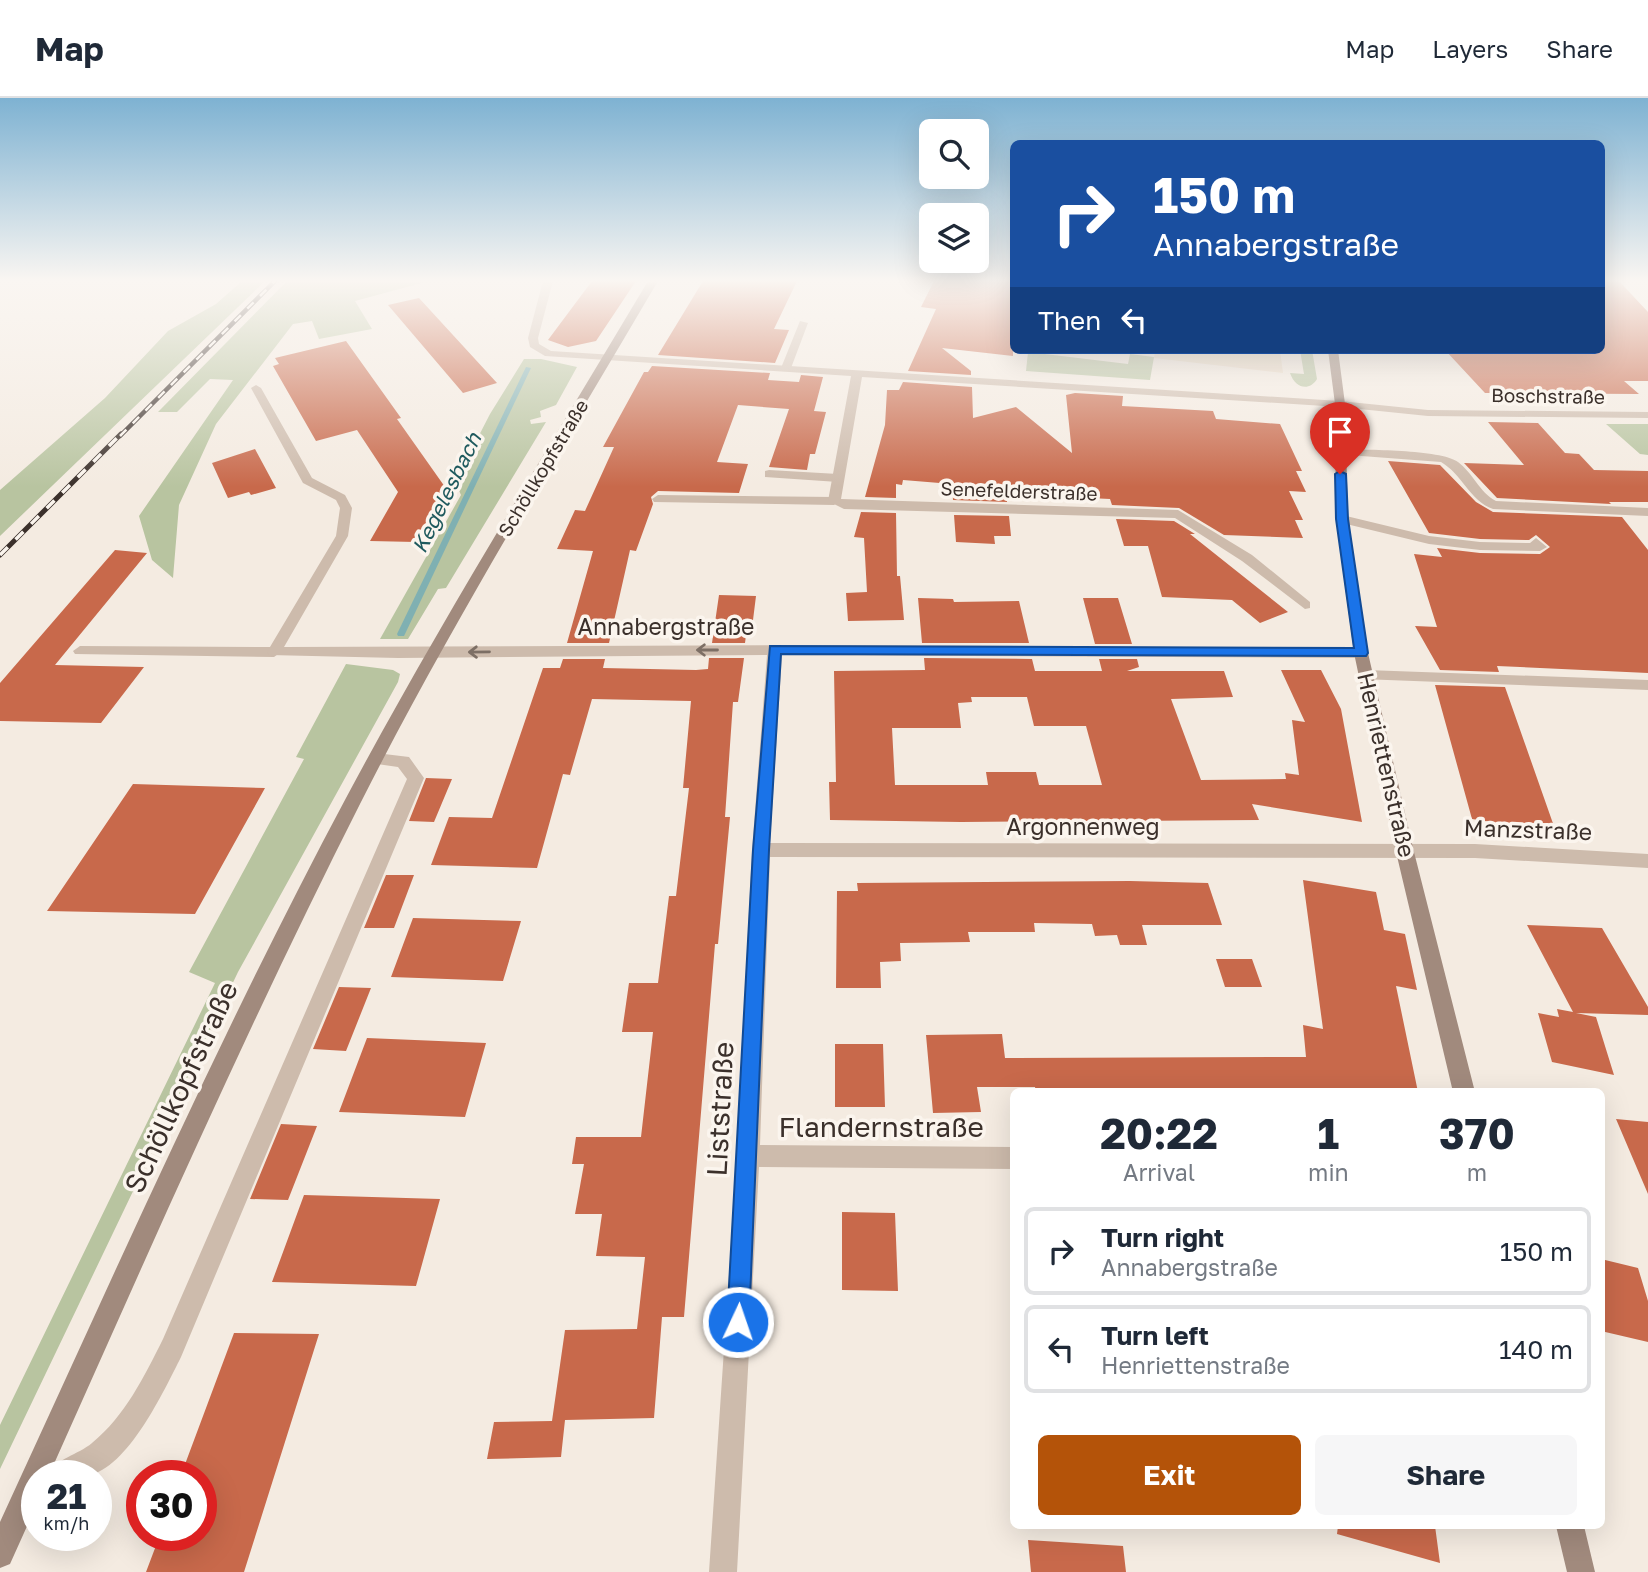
<!DOCTYPE html>
<meta charset="utf-8">
<style>
:root{--surface:#fff;--page:#f6f6f7;--text:#1f2937;--muted:#747a83;--line:#e0e1e3;--accent:#b45309}
body{margin:0;font-family:"Golos Text",sans-serif;background:var(--page);color:var(--text);height:100vh;display:flex;flex-direction:column;font-size:26px;white-space:nowrap}
*{box-sizing:border-box;margin:0}
p{font-size:23px;color:var(--muted)}
.icon{flex:none;width:38px;height:38px;fill:none;stroke:currentColor;stroke-width:2;stroke-linecap:round;stroke-linejoin:round}
.map{position:relative;flex:1;overflow:hidden}
.panel{position:absolute;left:1010px;top:990px;width:595px;height:441px;display:flex;flex-direction:column;background:var(--surface);border-radius:10px;box-shadow:0 7px 28px #0002}
.panel>*{flex:none}
.hud{position:absolute;left:1010px;top:42px;width:595px;height:214px;border-radius:10px;box-shadow:0 7px 28px #0002;background:#1a4fa0;color:#fff;overflow:hidden}
.controls{position:absolute;left:919px;top:21px;display:grid;gap:14px}
.controls a{display:grid;place-items:center;width:70px;height:70px;border-radius:10px;background:var(--surface);box-shadow:0 7px 28px #0002;font-size:35px}
.speed{position:absolute;left:21px;top:1362px;display:flex;gap:14px;font-size:35px;font-weight:700;text-align:center}
.speed>*{display:grid;place-content:center;width:91px;height:91px;border-radius:50%;background:var(--surface);box-shadow:0 7px 28px #0002;line-height:1}
.speed small{font-size:18px;font-weight:400}
.speed .limit{border:10px solid #d22;background:#fff;color:#111}
.pin{position:absolute;display:grid;place-items:center;width:60px;height:60px;color:#fff;margin:-72px -30px;border-radius:50% 50% 50% 0;rotate:-45deg;box-shadow:0 0 7px #0007}
.pin .icon{rotate:45deg}
.me{position:absolute;width:77px;margin:-38px;rotate:3deg;stroke-linejoin:round;filter:drop-shadow(0 0 5px #0008)}
.turn{display:flex;align-items:center;gap:24px;height:147px;padding:0 28px;font-size:32px}
.turn .icon{width:91px;height:91px;stroke-width:2.5}
.turn b{display:block;font-size:49px;line-height:60px}
.then{display:flex;align-items:center;height:66px;padding:0 28px;background:#0003;gap:14px;font-size:26px}
.eta{display:flex;justify-content:space-evenly;align-items:center;height:119px;text-align:center}
.eta b{font-size:42px;font-weight:700;line-height:49px}
.button{display:flex;gap:14px;margin-top:auto;padding:14px 28px}
.button a{flex:1;height:80px;border-radius:10px;background:var(--accent);color:#fff;font-size:28px;font-weight:700;line-height:80px;text-align:center}
.button a+a{background:var(--page);color:var(--text)}
ul{padding:0;list-style:none}
li{display:flex;align-items:center;gap:21px;height:88px;margin:0 14px 10px;padding:0 14px;border:4px solid var(--line);border-radius:10px}
li div{flex:1}
li b{display:block;font-size:26px}
li em{font-style:normal}
header{display:flex;align-items:center;gap:42px;box-sizing:border-box;height:98px;padding:0 35px;background:var(--surface);border-bottom:2px solid var(--line)}
header strong{font-size:33px}
nav{display:flex;gap:38px;margin-inline-start:auto;font-size:24px}
.map>svg:first-child{display:block}
.green{fill:#b8c4a0}
.plaza{fill:#ecdcc8}
.lines{fill:none;stroke-linecap:round;stroke-linejoin:round}
.stream{fill:#7fb0b2;fill-rule:evenodd}
.building{fill:#c8694b;fill-rule:evenodd}
.lane{fill:#cdbbac;fill-rule:evenodd}
.street{fill:#cdbbac;fill-rule:evenodd}
.secondary{fill:#a18a7d;fill-rule:evenodd}
.rail-far1-casing{stroke:#3b302b;stroke-width:4.5}
.rail-casing{stroke:#3b302b;stroke-width:5}
.rail-far1{stroke:#fbf5ee;stroke-width:2.5;stroke-dasharray:9;stroke-linecap:butt}
.rail{stroke:#fbf5ee;stroke-width:3.5;stroke-dasharray:11;stroke-linecap:butt}
.oneway{stroke:#7d6f65}
.route{fill:#1a73e8;stroke:#114b97;stroke-width:2}
.labels{text-anchor:middle;stroke-width:7;stroke-linejoin:round;paint-order:stroke}
.far-street-label{font-size:19px;fill:#3b302b;stroke:#fbf5ee}
.far-water-label{font-size:21px;font-style:italic;fill:#1f5a5e;stroke:#fbf5ee}
.street-label{font-size:23px;fill:#3b302b;stroke:#fbf5ee}
.near-street-label{font-size:28px;fill:#3b302b;stroke:#fbf5ee}
</style>
<header>
<strong>Map</strong>
<nav><a>Map</a><a>Layers</a><a>Share</a></nav>
</header>
<div class="map">
<svg width="1648" height="1474" viewBox="0 0 1648 1474">
<rect width="100%" height="100%" fill="#f4ebe1"/>
<path class="green" d="M242 183H265L0 438V392L105 300 168 233 216 206Z
M296 183H429L355 203 372 231 319 241 312 223 293 226 216 326 179 407 173 480 152 462 139 418 233 282 210 281 177 314H158L285 185Z
M1300 252H1312L1317 281C1309 294 1295 290 1290 275L1304 276Z
M1028 254 1128 266 1130 256 1154 259 1150 282 1026 273Z
M524 261H541L577 269 556 307 540 313 541 319 530 322 531 326 546 324 446 490 438 491 408 541H380L461 397 455 384 490 316Z
M1606 326H1648V357L1640 356Z
M346 566 393 572 400 576 398 584 238 874 0 1371V1327L215 885 189 874 304 661 296 659Z"/>
<path class="plaza" d="M1155 252H1280L1283 275 1154 260Z"/>
<g class="lines">
<path class="stream" d="M526 269 531 270 405 536 404 538H398L397 536Z"/>
</g>
<path class="building" d="M592 183H636L596 243 568 249 548 242Z
M703 183H797L774 231 789 232 775 265 658 257Z
M934 183H1013V258L942 250 971 273V277L908 273 936 211 921 209Z
M1601 183H1619L1648 214V283H1624L1639 296 1485 295 1445 252H1601Z
M419 200 497 285 463 295 388 207Z
M346 243 401 320 397 321 445 389 416 444 370 443 398 394 357 332 316 343 273 268 279 266 275 260Z
M652 268 770 275 768 282 799 284 801 277 823 279 814 313 826 314 815 356H810L807 372 769 369 789 311 738 307 717 364 748 366 739 395 658 393 651 399 653 406 636 453 630 452 609 545H567L593 453 557 451 575 412 585 413 614 349H603L644 274H648Z
M903 284 972 289 973 320 1016 309 1072 355 1066 297 1075 295 1123 298 1122 308 1213 313 1216 321 1280 326 1302 373H1296L1306 394 1289 393 1303 422H1295L1303 440 1224 437 1179 410 1112 407 1110 401 1007 396V404L953 402 952 386 903 382 902 387 896 386V400L865 399 885 327 887 292H899Z
M1488 324 1538 325 1565 355 1579 356 1594 372 1648 373V404H1609L1611 406 1497 400 1464 365 1524 367Z
M255 351 276 390 251 397 249 394 228 400 212 365Z
M1388 363 1440 367 1476 404 1493 414 1622 419 1648 452V575L1497 568 1499 574 1440 572 1415 528 1437 529 1414 456 1442 459 1437 450 1480 455 1540 456 1550 449 1536 437 1529 442 1480 441 1429 435Z
M861 414 896 415 897 478H900L904 522 848 523 846 495 867 494 864 440 854 439Z
M954 417 1009 418 1011 438H994L995 446 956 444Z
M1116 421 1174 423 1195 436H1190L1288 514 1260 525 1232 502 1162 499 1148 448H1124Z
M115 452 147 455 55 567 144 569 101 625 0 623V585Z
M719 497 756 498 752 530H747L745 545H712Z
M918 500 953 501 954 504 1019 503 1029 545H922Z
M1083 500H1118L1132 546H1095Z
M709 560H744L738 604H733L725 719H730L718 846H715L684 1219H662L654 1320 565 1322 561 1359 487 1361 494 1324 552 1323 565 1232 637 1231 645 1159 596 1158 602 1116H575L584 1066H572L576 1039H641L653 934H622L629 885H658L669 798H676L689 690H683L691 603 592 601 570 677 563 676 537 770 431 767 449 719 492 720 543 570H560L563 561H605L603 570 696 572 708 571Z
M924 560 1032 561 1035 573H1102L1099 561H1137L1139 569 1127 573H1224L1233 599 1171 601 1201 682 1286 681 1285 675 1299 677 1292 622 1305 624 1281 572H1321L1341 611 1362 724 1252 706 1259 722 961 724 830 722 829 684H836L834 573 925 572ZM971 599H1027L1034 628H1086L1102 687H1039L1036 674H986L988 687H895L892 630H961L958 605 972 604Z
M1435 587 1505 589 1556 734 1472 721Z
M426 680 452 681 434 724 409 723Z
M133 686 265 690 195 816 47 813Z
M386 777H414L394 830H364Z
M1303 782 1376 794 1384 832 1405 836 1417 892 1396 888 1418 994H1036L1035 989H977L981 1014 933 1015 926 937 1002 936 1005 960 1306 959 1303 927 1323 931Z
M1130 783 1208 785 1222 827H1142L1147 847H1120L1117 837 1095 838 1092 826 1034 825 1035 834H968L970 844 900 845 901 863 880 864 881 890H836L837 793H858L857 785Z
M413 820 521 823 503 883 391 879Z
M1527 827 1602 830 1648 909V917L1576 915 1596 919 1614 977 1552 964 1538 915 1559 919 1557 911 1573 914Z
M1216 861H1252L1262 889H1225Z
M339 889 371 890 346 953 313 951Z
M367 940 486 945 465 1019 339 1014Z
M835 946H883L885 1009H835Z
M1616 1021 1648 1024V1096Z
M281 1026 317 1028 288 1102 250 1101Z
M304 1097 440 1101 416 1188 272 1184Z
M842 1114 895 1115 898 1193 842 1192Z
M1601 1161 1638 1170 1648 1203V1244L1601 1233Z
M234 1235 319 1236 244 1474H146L160 1437H201V1377H181Z
M1338 1428H1435L1440 1465 1337 1436Z
M1028 1442 1123 1448 1126 1474H1031Z"/>
<g class="lines">
<path class="lane" d="M800 223 808 225 791 270 782 272 781 270Z
M1339 351C1365 352 1440 351 1458 364 1473 375 1479 394 1496 403L1648 410V418L1493 411C1470 403 1462 376 1441 364L1335 356 1333 354Z
M769 372 838 376 844 380 838 384 765 379V373Z
M658 397 834 399 840 403 834 407 654 404 652 401Z
M1342 417 1429 438 1480 444 1530 445 1536 440 1547 449 1540 453 1480 452 1429 446 1338 424 1336 421Z
M80 548 274 549 281 554 274 559 75 556 73 553Z
M1366 572 1648 582V592L1361 581 1358 577 1361 573Z
M376 655 409 659 424 680 181 1259C165 1291 127 1372 88 1377 76 1379 62 1377 49 1377 56 1360 78 1357 92 1345 125 1318 144 1279 163 1241L407 681 398 669 370 665 368 661 370 657Z"/>
<path class="street" d="M543 183H553L538 240 539 246 551 253 1340 303 1428 312 1648 314V320L1428 318 1340 309 862 279 841 401 1178 412 1252 457 1310 504V510L1305 511 1242 463 1175 420 844 411 828 403 851 278 545 258 530 249 528 240Z
M256 287 261 290 312 380 345 397 352 410 348 438 284 549 845 547 1361 550 1368 555 1361 560 782 557 770 745 1475 746 1648 756V770L1475 760 770 759 760 1047 1013 1049V1071L759 1069 737 1474H709L737 1058 752 752 767 557 398 560 269 557 267 554 336 438 340 410 336 402 303 385 251 290Z"/>
<path class="secondary" d="M648 183H658C557 355 451 526 361 704 249 925 150 1151 49 1377H37V1406L10 1466 0 1470V1424C112 1181 220 936 346 700 440 524 546 354 648 183Z
M1328 252H1338L1345 306 1348 421 1368 555 1414 754 1475 994H1453L1396 754 1354 555 1336 421 1335 306Z
M1556 1428H1584L1595 1474H1567Z"/>
<g class="rail-far1-casing">
<path id="rail-far1" d="M120 338 275 183"/>
</g>
<g class="rail-casing">
<path id="rail" d="M0 457 121 336"/>
</g>
<use href="#rail-far1" class="rail-far1"/>
<use href="#rail" class="rail"/>
</g>
<defs><path id="oneway-shaft" d="M-6 0H5M1.5-3L5.5 0L1.5 3" fill="none" stroke-width="1.6" stroke-linecap="round" stroke-linejoin="round" transform="scale(1.75)"/></defs>
<g class="oneway">
<use href="#oneway-shaft" transform="translate(707 552) rotate(180)"/>
<use href="#oneway-shaft" transform="translate(479 554) rotate(179)"/>
</g>
<linearGradient id="sky" x2="0" y2="1"><stop stop-color="#7eb2d2"/><stop offset="0.47" stop-color="#faf6f2"/><stop offset="1" stop-color="#faf6f2" stop-opacity="0"/></linearGradient>
<rect width="1648" height="389" fill="url(#sky)"/>
<path class="route" d="M1340 373 1346 376 1348 421 1368 555 1366 558 781 556 769 752 749 1224 746 1232 738 1236 730 1232 727 1224 753 752 770 548 1354 550 1336 421 1335 376Z"/>
<g class="labels">
<g class="far-street-label">
<text transform="translate(1548 298) rotate(1)" y="7">Boschstraße</text>
<text transform="translate(543 370) rotate(-59)" y="7">Schöllkopfstraße</text>
<text transform="translate(1019 393) rotate(2)" y="7">Senefelderstraße</text>
</g>
<g class="far-water-label">
<text transform="translate(447 395) rotate(-64)" y="7">Kegelesbach</text>
</g>
<g class="street-label">
<text x="666" y="537">Annabergstraße</text>
<text transform="translate(1386 667) rotate(77)" y="8">Henriettenstraße</text>
<text x="1083" y="737">Argonnenweg</text>
<text transform="translate(1528 732) rotate(2)" y="8">Manzstraße</text>
</g>
<g class="near-street-label">
<text transform="translate(181 989) rotate(-65)" y="10">Schöllkopfstraße</text>
<text transform="translate(720 1011) rotate(-87)" y="10">Liststraße</text>
<text x="881" y="1039">Flandernstraße</text>
</g>
</g>
</svg>
<div class="controls">
<a><svg class="icon" aria-label="search" viewBox="0 0 24 24"><circle cx="10" cy="10" r="6"/><path d="M15 15l6 6"/></svg></a>
<a><svg class="icon" aria-label="layers" viewBox="0 0 24 24"><path d="M12 4l9 5-9 5-9-5zM3 14l9 5 9-5"/></svg></a>
</div>
<div class="speed"><div>21<small>km/h</small></div><div class="limit">30</div></div>
<div class="pin" style="left:1340px;top:376px;background:#d93025"><svg class="icon" aria-label="arrive" viewBox="0 0 24 24"><path d="M6 21V4h12l-3 4 3 4H6"/></svg></div>
<svg class="me" style="left:738px;top:1224px" viewBox="-20 -20 40 40"><circle r="17" fill="#1a73e8" stroke="#fff" stroke-width="3"/><path d="M0-11L8 9 0 5-8 9z" fill="#fff"/></svg>
<div class="hud">
<div class="turn"><svg class="icon" aria-label="right" viewBox="0 0 24 24"><path d="M7 20v-9h11M14 6l5 5-5 5"/></svg><div><b>150 m</b>Annabergstraße</div></div>
<div class="then">Then<svg class="icon" aria-label="left" viewBox="0 0 24 24"><path d="M17 20v-9H6M10 6l-5 5 5 5"/></svg></div>
</div>
<section class="panel">
<div class="eta">
<div><b>20:22</b><p>Arrival</p></div>
<div><b>1</b><p>min</p></div>
<div><b>370</b><p>m</p></div>
</div>
<ul>
<li><svg class="icon" aria-label="right" viewBox="0 0 24 24"><path d="M7 20v-9h11M14 6l5 5-5 5"/></svg><div><b>Turn right</b><p>Annabergstraße</p></div><em>150 m</em></li>
<li><svg class="icon" aria-label="left" viewBox="0 0 24 24"><path d="M17 20v-9H6M10 6l-5 5 5 5"/></svg><div><b>Turn left</b><p>Henriettenstraße</p></div><em>140 m</em></li>
</ul>
<div class="button"><a>Exit</a><a>Share</a></div>
</section>
</div>
